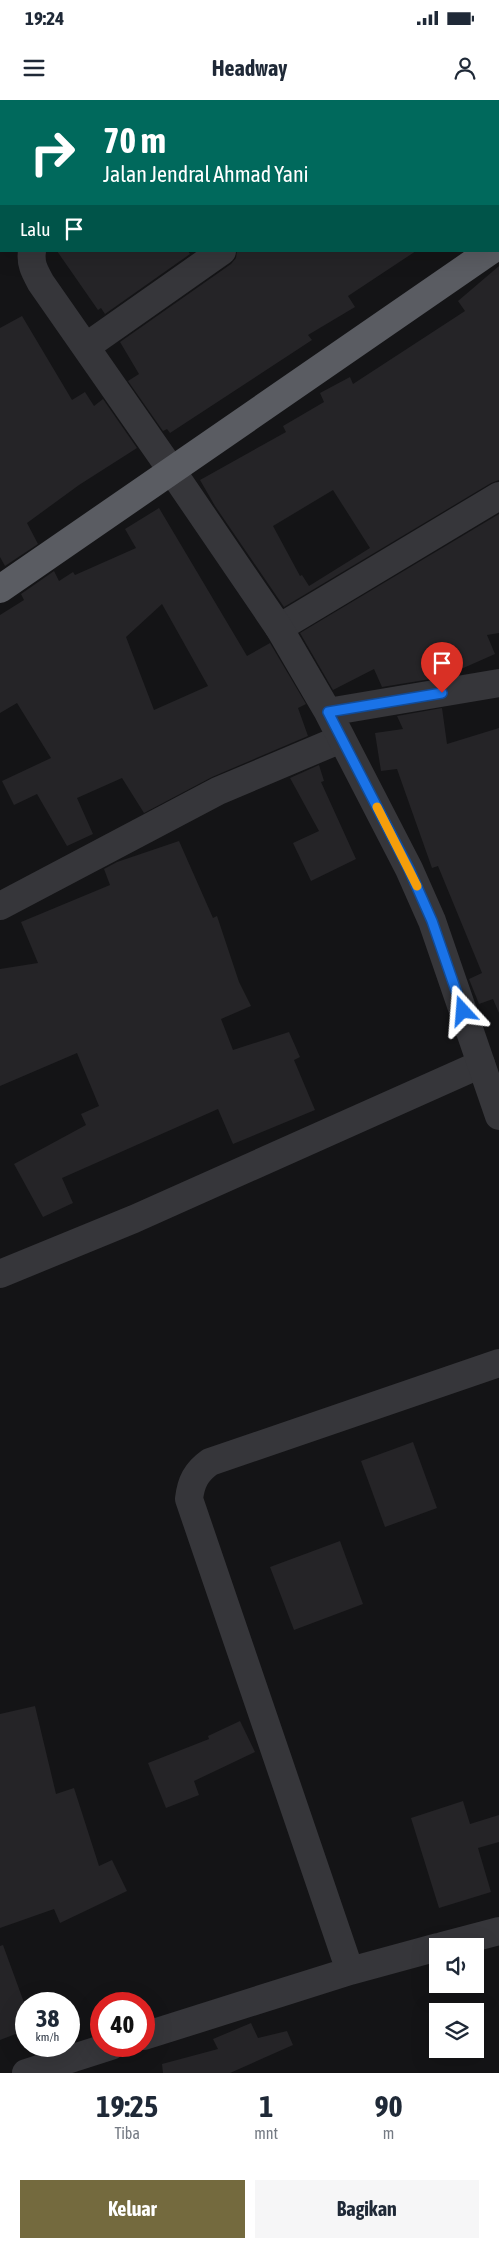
<!DOCTYPE html>
<html lang="id">
<style>
:root{--surface:#fff;--page:#f6f6f7;--text:#1f2937;--muted:#747a83;--accent:#746a3e}
body{margin:0;font-family:"Asap Condensed",sans-serif;background:var(--page);color:var(--text);height:100vh;display:flex;flex-direction:column;font-size:19px;white-space:nowrap}
*{box-sizing:border-box;margin:0}
p{font-size:16px;color:var(--muted)}
.icon{flex:none;width:28px;height:28px;fill:none;stroke:currentColor;stroke-width:2;stroke-linecap:round;stroke-linejoin:round}
.map{position:relative;height:1973px;overflow:hidden}
.side{display:flex;flex-direction:column;background:var(--surface);flex:1}
.side>*{flex:none}
.banner{position:absolute;left:0px;top:0px;width:500px;height:152px;box-shadow:0 5px 20px #0002;background:#00695c;color:#fff;overflow:hidden}
.controls{position:absolute;left:429px;top:1838px;display:grid;gap:10px}
.controls a{display:grid;place-items:center;width:55px;height:55px;border-radius:0px;background:var(--surface);box-shadow:0 5px 20px #0002;font-size:25px}
.speed{position:absolute;left:15px;top:1892px;display:flex;gap:10px;font-size:25px;font-weight:700;text-align:center}
.speed>*{display:grid;place-content:center;width:65px;height:65px;border-radius:50%;background:var(--surface);box-shadow:0 5px 20px #0002;line-height:1}
.speed small{font-size:12px;font-weight:400}
.speed .limit{border:8px solid #d22;background:#fff;color:#111}
.pin{position:absolute;display:grid;place-items:center;width:42px;height:42px;color:#fff;margin:-51px -21px;border-radius:50% 50% 50% 0;rotate:-45deg;box-shadow:0 0 5px #0007}
.pin .icon{rotate:45deg}
.me{position:absolute;width:55px;margin:-28px;rotate:341deg;stroke-linejoin:round;filter:drop-shadow(0 0 4px #0008)}
.turn{display:flex;align-items:center;gap:18px;height:105px;padding:0 20px;font-size:22px}
.turn .icon{width:65px;height:65px;stroke-width:2.5}
.turn b{display:block;font-size:35px;line-height:42px}
.then{display:flex;align-items:center;height:48px;padding:0 20px;background:#0003;gap:10px;font-size:19px}
.eta{display:flex;justify-content:space-evenly;align-items:center;height:85px;text-align:center}
.eta b{font-size:30px;font-weight:700;line-height:35px}
.primary-button{display:flex;gap:10px;margin-top:auto;padding:10px 20px}
.primary-button a{flex:1;height:58px;border-radius:0px;background:var(--accent);color:#fff;font-size:20px;font-weight:700;line-height:58px;text-align:center}
.primary-button a+a{background:var(--page);color:var(--text)}
.status{display:flex;justify-content:space-between;align-items:center;height:35px;padding:0 25px;background:var(--surface);direction:ltr}
.status svg{height:14px;fill:currentColor}
header{display:flex;justify-content:space-between;align-items:center;height:65px;padding:0 20px;background:var(--surface);font-size:22px;font-weight:700}
.map>svg:first-child{display:block}
.building{fill:#252427;fill-rule:evenodd}
.lines{fill:none;stroke-linecap:round;stroke-linejoin:round}
.minor{stroke:#36363a;stroke-width:28}
.tertiary{stroke:#36363a;stroke-width:28}
.trunk{stroke:#5a5c62;stroke-width:28}
.route-casing{stroke:#114b97;stroke-width:12}
.route{stroke:#1a73e8;stroke-width:9}
.slow{stroke:#f59e0b;stroke-width:9}
</style>
<div class="status"><b>19:24</b><svg viewBox="0 0 49 12"><path d="M0 12V9h3v3zM5 12V6h3v6zM10 12V3h3v9zM15 12V0h3v12zM26 1h20v11H26zM47 4h2v5h-2z"/></svg></div>
<header><svg class="icon" aria-label="menu" viewBox="0 0 24 24"><path d="M4 6h16M4 12h16M4 18h16"/></svg>Headway<svg class="icon" aria-label="person" viewBox="0 0 24 24"><circle cx="12" cy="8" r="4"/><path d="M4 21q1-7 8-7t8 7"/></svg></header>
<div class="map">
<svg width="499" height="1973" viewBox="0 0 499 1973">
<rect width="100%" height="100%" fill="#141416"/>
<path class="building" d="M57 151H188L190 154 105 214 101 208 98 210Z
M237 151H416L348 196 355 207 308 235 312 240 170 333 167 329 163 331 128 281 139 274 120 242 231 164 236 158Z
M499 166V380L491 383 284 507 215 406 200 380 286 332 283 326 324 302 320 293 350 277 353 284 465 211 458 201ZM333 390 370 448 309 486 302 475 300 476 273 426Z
M22 216 72 300 85 292 94 306 103 299 137 348 79 385 27 423 38 444 5 466 0 457V228Z
M159 408 247 556 270 543 306 604 298 608 308 636 212 677 144 713 122 678 77 698 93 734 67 746 37 694 14 705 2 681 51 658 17 603 0 613V515L24 500 21 494 54 471 59 481 73 472 75 475 136 448 125 429ZM162 504 208 586 154 610 126 537Z
M499 414V533L487 535 495 554 443 577 382 587 374 569 333 590 300 533Z
M442 608 447 644 499 628V913L493 899 479 904 469 879 482 873 438 766 432 768 397 669 381 671 375 633 403 629 397 616Z
M319 665 324 681 321 682 356 759 311 781 293 743 319 731 290 678Z
M179 741 213 818 217 816 239 882 251 906 221 919 233 950 289 932 300 957 294 960 315 1010 233 1044 218 1009 62 1078 73 1103 43 1117 14 1064 86 1025 81 1014 99 1006 77 953 0 986V869L38 863 21 822 110 785 104 769 117 762Z
M413 1342 437 1408 385 1427 361 1361Z
M340 1441 363 1504 294 1530 270 1467Z
M35 1606 56 1694 74 1688 99 1766 112 1760 127 1791 60 1823 54 1809 0 1828V1614Z
M240 1621 255 1652 194 1681 199 1695 166 1708 148 1663 209 1639 208 1636Z
M463 1701 470 1724 499 1715V1742L478 1748 491 1792 439 1808 411 1718Z
M3 1845 26 1908V1930L0 1940V1846Z
M251 1923 258 1938 287 1931 293 1945 230 1973H163L162 1964 218 1949 213 1939Z"/>
<g class="lines">
<path class="minor" d="M180 1 181 0
M441 1 443 0
M32 151C30 164 35 172 41 183L172 371
M87 246 222 151
M279 528 499 396
M0 806 218 691 341 639
M0 1174 134 1119 481 964
M442 1846 499 1831
M350 1871 189 1399C191 1382 196 1372 210 1362L499 1263
M144 1936 350 1871 438 1847
M26 1973 111 1946"/>
<path class="tertiary" d="M172 371 279 528 328 612 409 769 432 821 499 1016
M328 612 499 583"/>
<path class="trunk" d="M0 489 490 151"/>
</g>
<g class="lines">
<g class="route-casing">
<path id="route" d="M442 593 328 612 409 769 432 821 463 911"/>
</g>
<use href="#route" class="route"/>
<path class="slow" d="M377 707 417 786"/>
</g>
</svg>
<div class="controls">
<a><svg class="icon" aria-label="sound" viewBox="0 0 24 24"><path d="M4 9h4l5-4v14l-5-4H4zM17 9q2 3 0 6"/></svg></a>
<a><svg class="icon" aria-label="layers" viewBox="0 0 24 24"><path d="M12 4l9 5-9 5-9-5zM3 14l9 5 9-5"/></svg></a>
</div>
<div class="speed"><div>38<small>km/h</small></div><div class="limit">40</div></div>
<div class="pin" style="left:442px;top:593px;background:#d93025"><svg class="icon" aria-label="arrive" viewBox="0 0 24 24"><path d="M6 21V4h12l-3 4 3 4H6"/></svg></div>
<svg class="me" style="left:463px;top:911px" viewBox="-20 -20 40 40"><path d="M0-17L14 15 0 8-14 15z" fill="#1a73e8" stroke="#fff" stroke-width="4"/></svg>
<div class="banner">
<div class="turn"><svg class="icon" aria-label="right" viewBox="0 0 24 24"><path d="M7 20v-9h11M14 6l5 5-5 5"/></svg><div><b>70 m</b>Jalan Jendral Ahmad Yani</div></div>
<div class="then">Lalu<svg class="icon" aria-label="arrive" viewBox="0 0 24 24"><path d="M6 21V4h12l-3 4 3 4H6"/></svg></div>
</div>
</div>
<section class="side">
<div class="eta">
<div><b>19:25</b><p>Tiba</p></div>
<div><b>1</b><p>mnt</p></div>
<div><b>90</b><p>m</p></div>
</div>
<div class="primary-button"><a>Keluar</a><a>Bagikan</a></div>
</section>
